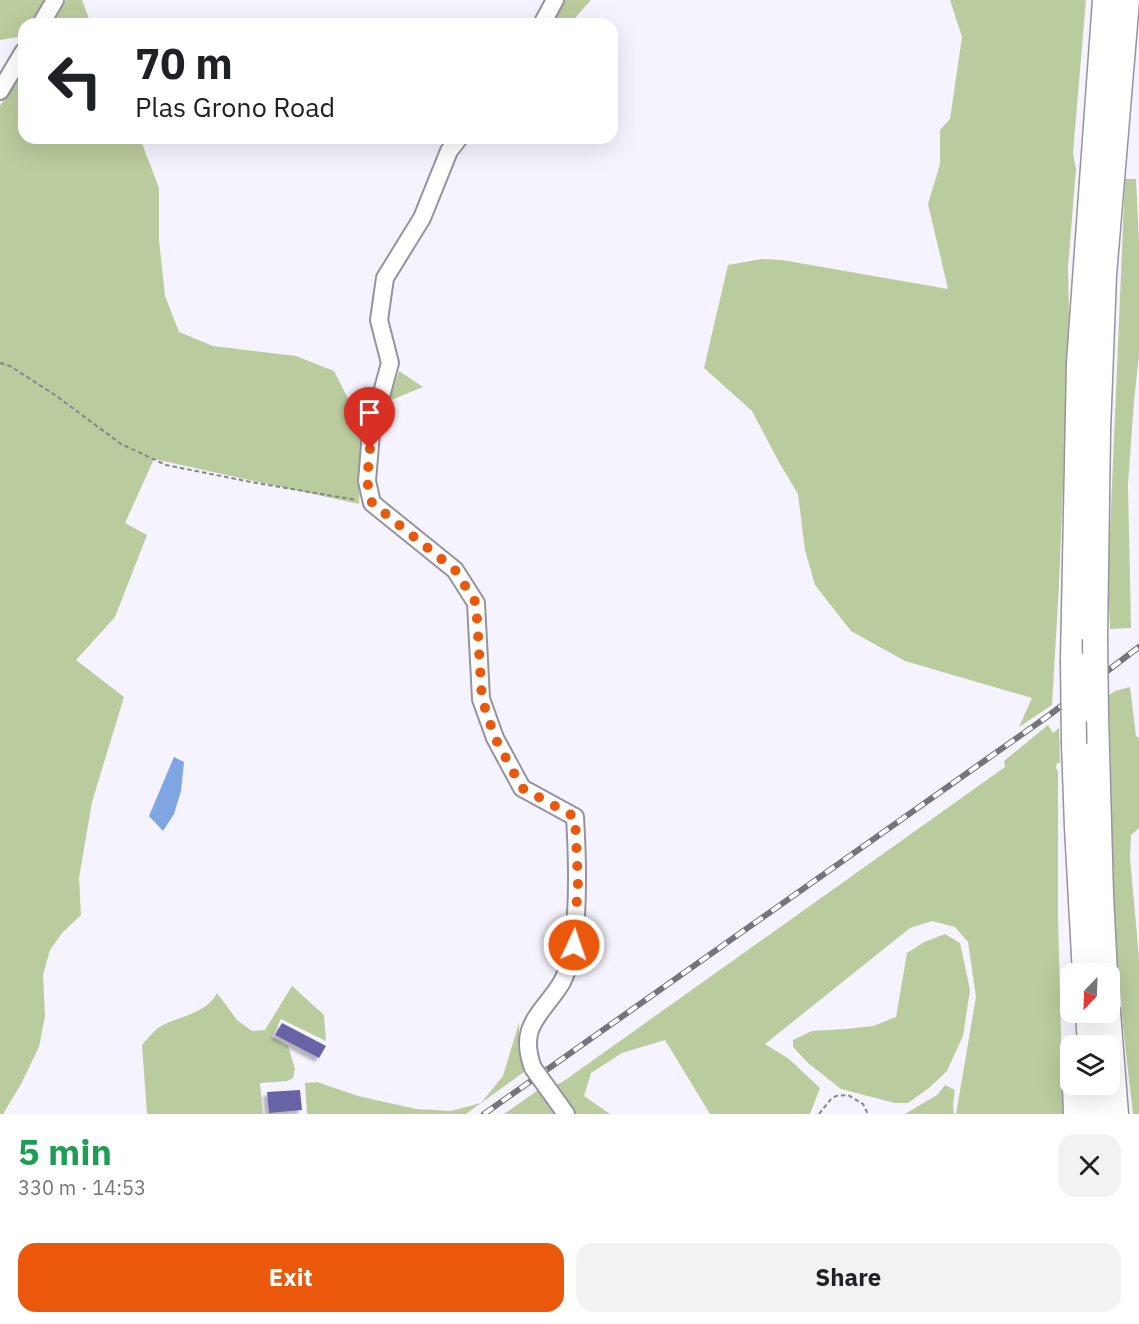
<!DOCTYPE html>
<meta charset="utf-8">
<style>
:root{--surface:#fff;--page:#f2f2f2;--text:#202124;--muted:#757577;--accent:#ea580c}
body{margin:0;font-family:"IBM Plex Sans",sans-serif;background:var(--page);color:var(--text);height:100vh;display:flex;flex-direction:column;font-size:22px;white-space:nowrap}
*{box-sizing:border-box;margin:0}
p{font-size:20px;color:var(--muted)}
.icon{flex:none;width:33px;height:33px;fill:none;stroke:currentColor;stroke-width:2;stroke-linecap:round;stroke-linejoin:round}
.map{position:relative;height:1114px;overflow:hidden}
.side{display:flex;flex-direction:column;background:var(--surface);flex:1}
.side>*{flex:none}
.banner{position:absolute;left:18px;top:18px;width:600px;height:126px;border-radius:18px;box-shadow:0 6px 24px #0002;background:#fff;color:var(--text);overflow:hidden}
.needle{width:39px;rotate:203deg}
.controls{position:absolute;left:1060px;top:963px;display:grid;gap:12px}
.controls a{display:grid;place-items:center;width:60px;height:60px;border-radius:12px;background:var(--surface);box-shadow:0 6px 24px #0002;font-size:30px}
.pin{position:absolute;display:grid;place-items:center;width:51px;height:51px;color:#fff;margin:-62px -26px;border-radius:50% 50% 50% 0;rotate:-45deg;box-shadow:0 0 6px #0007}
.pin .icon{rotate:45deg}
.me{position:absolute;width:66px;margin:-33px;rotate:3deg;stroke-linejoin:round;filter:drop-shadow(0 0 4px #0008)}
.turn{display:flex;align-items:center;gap:21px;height:126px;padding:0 18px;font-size:27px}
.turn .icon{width:78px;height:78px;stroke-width:2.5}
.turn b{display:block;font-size:42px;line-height:51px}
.round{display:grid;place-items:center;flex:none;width:63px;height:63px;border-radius:18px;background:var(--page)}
.overview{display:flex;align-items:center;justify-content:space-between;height:102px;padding:0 18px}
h1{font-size:36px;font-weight:700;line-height:45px;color:#1e9e55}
.action{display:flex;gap:12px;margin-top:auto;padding:12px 18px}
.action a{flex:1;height:69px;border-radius:18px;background:var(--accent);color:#fff;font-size:24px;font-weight:700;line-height:69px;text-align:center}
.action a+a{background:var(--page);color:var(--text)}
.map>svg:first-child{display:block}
.green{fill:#bacb9d}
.water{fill:#7fa6e3}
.building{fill:#6863a4;filter:url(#shadow)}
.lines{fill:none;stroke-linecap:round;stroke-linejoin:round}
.minor-casing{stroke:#95939c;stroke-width:20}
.highway-casing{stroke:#95939c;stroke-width:27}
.path{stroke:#87858c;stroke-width:2;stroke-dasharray:4.5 3;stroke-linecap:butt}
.minor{stroke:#fff;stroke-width:16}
.highway{stroke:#fff;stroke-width:24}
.rail-casing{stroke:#76747b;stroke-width:6}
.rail{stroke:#fff;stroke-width:4;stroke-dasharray:11;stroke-linecap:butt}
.minor-bridge-casing{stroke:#95939c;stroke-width:20;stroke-linecap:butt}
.highway-bridge-casing{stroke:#95939c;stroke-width:27;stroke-linecap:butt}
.minor-bridge{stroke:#fff;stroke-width:16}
.highway-bridge{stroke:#fff;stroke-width:24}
.route{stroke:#ea580c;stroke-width:10;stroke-dasharray:0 18}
</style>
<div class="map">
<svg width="1139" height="1114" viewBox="0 0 1139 1114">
<defs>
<filter id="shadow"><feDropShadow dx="-4" dy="4" stdDeviation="1.5" flood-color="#0004"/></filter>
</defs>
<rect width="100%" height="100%" fill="#f5f3fd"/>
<path class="green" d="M0 0H46L31 24H24V36L0 40Z
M66 0H82L91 24H51Z
M562 0H591L575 18 550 24Z
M950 0H1086L1073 153 1076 169 1068 267 1069 315 1066 412 1059 585 1052 705 1019 727 1032 698 905 661 851 631 815 585 805 550 798 494 780 464 752 411 704 368 728 265 762 259 782 260 948 289 928 204 940 164V130L950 119 962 37Z
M24 67V138H140L159 188V240L165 296 179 332 213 346 296 356 334 371 363 428 359 504 154 459 125 523 147 535 115 617 76 660 124 697 92 802 79 878 81 915 62 933 50 950 43 975 45 1016 39 1047 21 1084 3 1114H0V106Z
M1125 179H1136L1139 242V355L1134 401 1128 484 1131 628 1110 629 1108 580Z
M399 371 423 387 389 401Z
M1130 687 1136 736 1139 738V828L1131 835 1130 858 1139 958V1114H1133L1123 1026 1114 919 1109 695 1115 691Z
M1048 725 1053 733 1059 728 1060 763H1057L1056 768 1058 772V915L1063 1114H956L976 997 968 942 955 927 932 921 910 928 765 1044 789 1059 820 1088 810 1114H710L665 1040 622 1053 591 1073 584 1096 610 1114H575L554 1085 561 1083 1005 767 1004 761Z
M945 934 960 943 970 990 963 1036 947 1071 929 1088 908 1103H895L841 1089 808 1063 793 1047V1040L812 1031 846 1029 873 1026 896 1017 907 953 924 942Z
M292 986 324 1015 326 1041 281 1019 272 1037 288 1046 295 1069 293 1078 287 1081 260 1083 263 1114H147L142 1045C148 1038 155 1029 163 1025 181 1016 207 1013 217 993L237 1020 252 1031 265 1030Z
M519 1023 520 1056 528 1069 466 1114H307L305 1083 317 1082 358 1096 416 1109 451 1111 481 1103 503 1076Z
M945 1085 955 1090 953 1105 954 1114H905L937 1095Z
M541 1088 557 1114H504Z"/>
<path class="water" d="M174 757 184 762 181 791 174 814 163 831 149 816Z"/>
<path class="building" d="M282 1023 326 1046 319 1058 275 1035Z
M300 1090 302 1110 269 1113 267 1092Z"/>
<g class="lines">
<g class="minor-casing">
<path id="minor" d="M41 24 55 0
M542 24 555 0
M0 91 24 51
M459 138 449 151 422 218 385 278 379 320 390 363 371 433 367 481 372 503 455 570 476 603 481 699 495 738 522 788 575 817C577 850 578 882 576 915 576 925 576 937 574 947 571 958 567 972 562 982 542 1015 517 1025 533 1068
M546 1086 566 1114"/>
</g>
<g class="highway-casing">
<path id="highway" d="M1095 639 1098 431 1104 275 1127 0
M1073 661 1079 363 1105 0
M1096 714 1101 895 1105 974
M1074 744 1077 827 1085 974
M1088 1012 1090 1046
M1108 1012 1116 1114
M1075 1084 1076 1114
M1093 1084 1095 1114"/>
</g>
<path class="path" d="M0 363 10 366 55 395 121 444 166 465 251 482 357 500
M819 1114 831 1099 836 1096 848 1095 863 1104 868 1114"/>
<use href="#minor" class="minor"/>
<use href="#highway" class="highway"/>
<g class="rail-casing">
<path id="rail" d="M484 1114 1048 716 1139 647"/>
</g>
<use href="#rail" class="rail"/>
<g class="minor-bridge-casing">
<path id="minor-bridge" d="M533 1068 546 1086"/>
</g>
<g class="highway-bridge-casing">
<path id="highway-bridge" d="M1095 639 1096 714
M1073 661 1074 744"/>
</g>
<use href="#minor-bridge" class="minor-bridge"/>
<use href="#highway-bridge" class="highway-bridge"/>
</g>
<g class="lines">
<path class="route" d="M370 449 367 481 372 503 455 570 476 603 482 699 495 738 522 788 575 817 578 882 574 945"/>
</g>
</svg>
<div class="controls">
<a><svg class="needle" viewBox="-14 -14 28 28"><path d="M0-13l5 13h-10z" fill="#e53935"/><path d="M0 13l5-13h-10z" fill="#757577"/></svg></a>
<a><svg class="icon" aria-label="layers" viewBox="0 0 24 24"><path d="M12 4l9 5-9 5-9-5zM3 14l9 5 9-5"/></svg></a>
</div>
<div class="pin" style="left:370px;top:449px;background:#d93025"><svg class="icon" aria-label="arrive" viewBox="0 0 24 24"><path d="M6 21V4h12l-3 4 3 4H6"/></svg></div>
<svg class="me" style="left:574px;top:945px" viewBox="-20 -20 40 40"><circle r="17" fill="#ea580c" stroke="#fff" stroke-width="3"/><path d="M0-11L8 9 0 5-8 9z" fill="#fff"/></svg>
<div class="banner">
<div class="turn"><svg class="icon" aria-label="left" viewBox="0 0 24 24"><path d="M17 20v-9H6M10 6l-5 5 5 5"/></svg><div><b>70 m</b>Plas Grono Road</div></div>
</div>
</div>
<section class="side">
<div class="overview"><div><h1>5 min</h1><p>330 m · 14:53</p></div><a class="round"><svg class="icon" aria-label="close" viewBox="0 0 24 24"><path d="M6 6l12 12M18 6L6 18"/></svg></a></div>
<div class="action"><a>Exit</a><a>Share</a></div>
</section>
